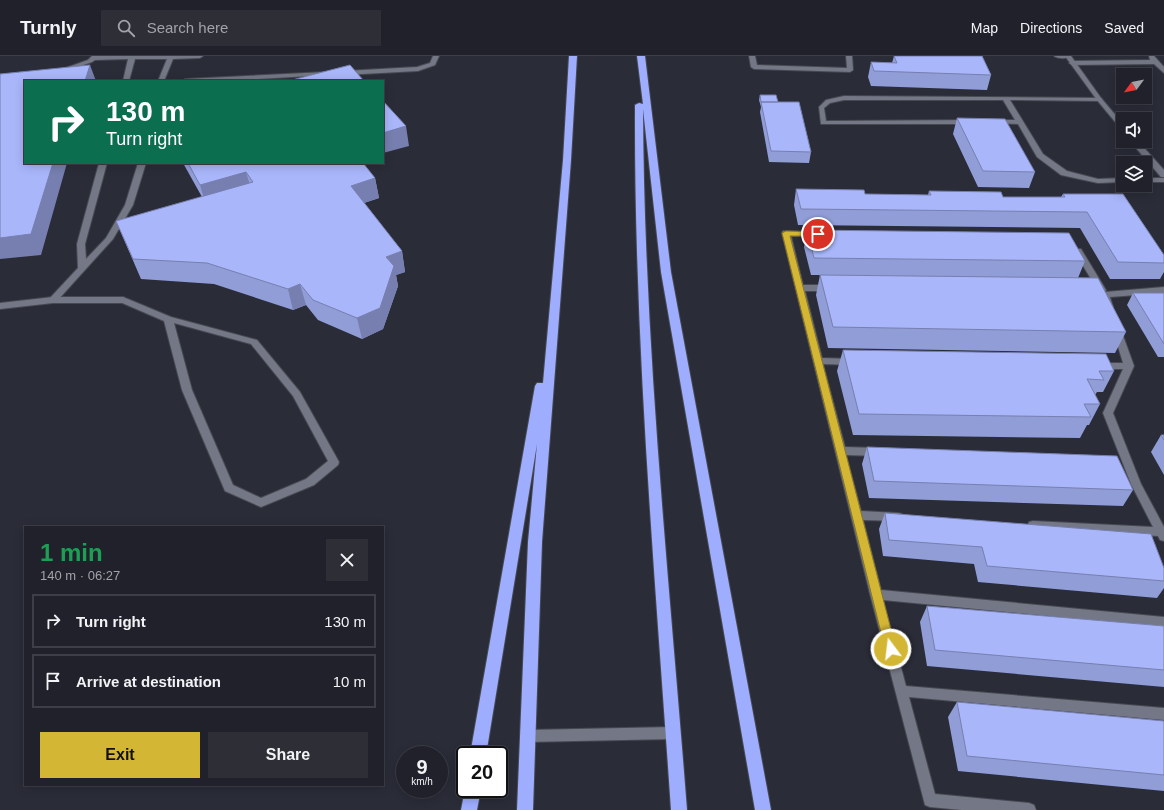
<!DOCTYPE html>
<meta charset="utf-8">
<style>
:root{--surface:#20212a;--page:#2d2e36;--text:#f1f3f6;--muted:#a2a3a8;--line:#3d3e47;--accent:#d4b635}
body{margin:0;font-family:Helvetica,sans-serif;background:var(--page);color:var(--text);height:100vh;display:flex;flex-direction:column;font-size:15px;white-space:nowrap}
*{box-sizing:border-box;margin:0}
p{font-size:13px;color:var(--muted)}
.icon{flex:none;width:22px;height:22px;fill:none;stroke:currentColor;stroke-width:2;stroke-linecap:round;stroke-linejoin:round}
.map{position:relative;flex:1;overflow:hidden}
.details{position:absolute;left:24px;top:470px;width:360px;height:260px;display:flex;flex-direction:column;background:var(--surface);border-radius:0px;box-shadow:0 2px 10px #0003,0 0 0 1px var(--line)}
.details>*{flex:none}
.banner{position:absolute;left:24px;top:24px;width:360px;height:84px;border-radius:0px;box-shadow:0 2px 10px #0003,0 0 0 1px var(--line);background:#0b6e4f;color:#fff;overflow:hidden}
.needle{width:26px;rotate:238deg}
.tools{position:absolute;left:1116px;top:12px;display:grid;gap:8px}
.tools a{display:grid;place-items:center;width:36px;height:36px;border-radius:0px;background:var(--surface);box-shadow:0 2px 10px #0003,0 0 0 1px var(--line);font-size:20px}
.speed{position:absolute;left:396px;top:690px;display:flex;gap:8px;font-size:20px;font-weight:700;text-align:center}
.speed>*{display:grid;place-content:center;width:52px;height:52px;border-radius:50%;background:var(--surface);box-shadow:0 2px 10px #0003,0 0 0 1px var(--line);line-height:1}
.speed small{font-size:10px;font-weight:400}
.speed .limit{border:2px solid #111;border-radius:6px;background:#fff;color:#111}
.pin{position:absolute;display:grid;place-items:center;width:34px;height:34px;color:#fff;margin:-17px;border:2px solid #fff;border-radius:50%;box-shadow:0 1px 4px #0007}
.me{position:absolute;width:44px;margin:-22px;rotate:345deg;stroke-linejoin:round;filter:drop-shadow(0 0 3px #0008)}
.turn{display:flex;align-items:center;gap:14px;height:84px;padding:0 16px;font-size:18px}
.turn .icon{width:52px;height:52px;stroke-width:2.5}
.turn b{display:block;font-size:28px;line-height:34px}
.round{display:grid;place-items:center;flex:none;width:42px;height:42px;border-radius:0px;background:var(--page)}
.headline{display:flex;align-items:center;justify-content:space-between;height:68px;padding:0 16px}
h1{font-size:24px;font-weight:700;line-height:30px;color:#1e9e55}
.primary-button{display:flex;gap:8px;margin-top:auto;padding:8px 16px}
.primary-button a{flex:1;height:46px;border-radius:0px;background:var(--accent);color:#111;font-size:16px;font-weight:700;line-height:46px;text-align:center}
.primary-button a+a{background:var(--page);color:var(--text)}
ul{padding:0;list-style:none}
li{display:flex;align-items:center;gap:12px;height:54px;margin:0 8px 6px;padding:0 8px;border:2px solid var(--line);border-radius:0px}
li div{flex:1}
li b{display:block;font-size:15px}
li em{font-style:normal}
header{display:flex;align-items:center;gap:24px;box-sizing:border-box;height:56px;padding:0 20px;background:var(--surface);border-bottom:1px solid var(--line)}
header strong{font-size:19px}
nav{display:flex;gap:22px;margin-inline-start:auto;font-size:14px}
.search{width:280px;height:36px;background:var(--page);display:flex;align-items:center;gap:10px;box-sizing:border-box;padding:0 14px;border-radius:0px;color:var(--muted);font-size:15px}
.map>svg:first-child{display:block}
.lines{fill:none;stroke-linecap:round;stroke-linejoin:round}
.service-casing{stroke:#474952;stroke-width:2}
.minor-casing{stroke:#474952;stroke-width:2}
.tertiary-casing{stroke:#474952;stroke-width:2}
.motorway-casing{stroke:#474952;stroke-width:2}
.service{fill:#747785;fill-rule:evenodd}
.minor{fill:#747785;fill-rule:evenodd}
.tertiary{fill:#747785;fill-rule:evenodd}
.motorway{fill:#9eadfe;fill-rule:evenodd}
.wall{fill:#919dd7}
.shaded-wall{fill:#767faf}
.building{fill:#a9b6fa;stroke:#767faf}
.route{fill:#d4b635;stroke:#8a7622}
</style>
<header>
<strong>Turnly</strong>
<div class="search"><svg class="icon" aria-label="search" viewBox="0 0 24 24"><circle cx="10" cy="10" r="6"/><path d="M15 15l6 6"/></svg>Search here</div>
<nav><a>Map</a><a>Directions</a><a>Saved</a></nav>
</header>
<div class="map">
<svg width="1164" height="754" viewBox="0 0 1164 754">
<rect width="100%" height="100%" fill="#2a2c38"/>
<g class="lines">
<g class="service-casing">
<path id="service" d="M92 0H203L200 2 173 3 164 25H158L167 3H135L129 25H123L128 3 95 4 92 6 60 17 57 15 88 4Z
M433 0H439L435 9 418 15 344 19 341 17 344 15 417 11 430 7Z
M749 0H755L757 9 847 12 846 0H852L853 14 850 16 754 13 751 11Z
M1054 0H1071C1067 3 1058 3 1054 0Z
M1149 0H1154L1164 11V17L1154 8 1072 9 1069 7 1072 5 1150 4Z
M326 16 328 17V19L224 25H182L185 23Z
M844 40 1101 42 1102 43 1099 45 1010 44 1043 98 1067 115 1098 123 1123 122V126L1098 127 1061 119 1037 101 1018 68 992 67V65L994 64H1015L1003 44H844L830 47 824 52 826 65 970 64 973 66 970 68H821L819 51 826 44Z
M99 107H107L85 188 86 203 106 182 125 149 138 107H146L133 149 113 183 56 246H50L49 244 50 242 78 212 77 188Z
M1145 122H1164V126H1145Z
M783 175 819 176 823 178 819 180H791L803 229H830L834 232 830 235H805L822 302 853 303 858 306 853 309 823 308 845 391 878 392 882 393 883 396 882 399 878 400 846 399 861 455 898 457 902 458 903 461 902 464 898 465 863 464 881 534 1164 561V571L883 544 906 630 1164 652V664L909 641 935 738 1029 747 1034 749 1036 754H962L930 751 925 749 870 538 782 177Z
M1075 193H1081L1106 234 1105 236H1099L1074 195Z
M1164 231V237L1110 241 1113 251 1109 254 1105 251 1101 239 1105 236Z
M123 241 171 261 257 284 300 336 339 406 338 409 314 429 261 451 225 435 182 334 164 265 120 246 119 244ZM174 267 251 288 293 340 328 405 306 423 261 442 233 429 192 334Z
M1117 271 1121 274 1134 310 1113 357 1141 428 1164 471V485L1160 484 1158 480 1033 473 1029 472 1028 469 1029 466 1033 465 1153 471 1131 428 1103 357 1123 313H1099L1094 310 1099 307H1123L1113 274Z
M673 671 678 673 679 677 678 681 673 683 527 686 522 684 520 680 522 676 527 674Z"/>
</g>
<g class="minor-casing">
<path id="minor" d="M53 241H123L127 244 123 247H53L0 253V247Z"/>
</g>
<g class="tertiary-casing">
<path id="tertiary" d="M1065 0H1071L1101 42 1123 68V74L1121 73 1097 44Z
M1130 85H1138L1164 114V121H1161Z"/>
</g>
<g class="motorway-casing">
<path id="motorway" d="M569 0H577L571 104 542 486 533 754H517L528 486 537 388 486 699H470L535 330 537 327H543L563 104Z
M637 0H645L671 216 771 754H755L661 216 643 53C644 287 669 521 687 754H671C655 519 634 284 635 49L639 47 643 48Z
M465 733H481L477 754H461Z"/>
</g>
<use href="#service" class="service"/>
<use href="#minor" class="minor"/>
<use href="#tertiary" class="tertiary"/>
<use href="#motorway" class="motorway"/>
</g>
<path class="wall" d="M894 0H982L991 19 987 34 871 30 868 21 871 6 892 7Z
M760 39 778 46 811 96 809 107 769 106 760 56 761 51 759 44Z
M957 62 1035 116 1029 132 978 131 953 78Z
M183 107H363L375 122 379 142 364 147 402 195 405 216 396 219 398 230 383 273 362 283 318 264 306 249 293 254 214 228 141 223 116 165 202 141Z
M796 133 865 138 928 139 929 135 1003 141H1061L1063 138 1164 199V216L1160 223H1110L1080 172 798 169 794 149Z
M807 174 1085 205 1078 222 1126 276 1115 297 828 292 816 239 820 219H811L804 191Z
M1133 237H1164V301H1158L1127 249Z
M843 294 1114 315 1103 336H1097L1095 339 1100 348 1089 369H1087L1080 382 853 379 837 315Z
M1161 379H1164V419L1151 396Z
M867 391 1133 434 1123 450 869 442 862 408Z
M885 457 1164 512V532L1157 542 978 526 974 508 883 500 879 473Z
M927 550 1164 570V631L927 610 920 566Z
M957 646 1164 665V735L958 715 948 661Z"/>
<path class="shaded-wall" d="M90 9 96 25H85Z
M406 70 409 90 383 97V77Z
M53 107H67L41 199 0 203V182Z
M246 116 252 136 206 149 200 129Z
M375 122 379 142 355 150 351 130Z
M402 195 405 216 396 219 398 230 383 273 362 283 357 262 386 201Z
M300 228 306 249 293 254 288 233Z"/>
<path class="building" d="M894 0H982L991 19 874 15 871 6 897 7Z
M90 9 85 25H25V107H53L31 178 0 182V18Z
M350 9 364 25H288Z
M760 39H776L778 46H761Z
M383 45 406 70 383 77Z
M761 46H799L811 96 771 95Z
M957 62 1005 63 1035 116 983 115Z
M188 107H363L375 122 351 130 402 195 386 201 394 210 380 252 357 262 313 244 300 228 288 233 207 207 133 203 116 165 253 126 246 116 200 129Z
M796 133 864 134 865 138 931 139 929 135 1001 136 1003 141H1065L1063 138H1123L1164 199V207L1118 206 1087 156 801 153Z
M807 174 1069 177 1085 205 814 202Z
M820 219 1098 222 1126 276 833 271Z
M1133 237H1164V288Z
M843 294 1106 298 1114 315H1099L1104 324 1087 323 1100 348H1084L1091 361 859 358Z
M1161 379H1164V384Z
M867 391 1117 400 1133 434 874 425Z
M885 457 1151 478 1164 512V525L987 510 982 491 889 484Z
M927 550 1164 570V614L935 594Z
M957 646 1164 665V719L967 700Z"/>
<path class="route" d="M786 175 818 176 821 178 818 180H790L896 593 895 597 891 598 887 597 885 593 782 177Z"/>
</svg>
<div class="tools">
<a><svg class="needle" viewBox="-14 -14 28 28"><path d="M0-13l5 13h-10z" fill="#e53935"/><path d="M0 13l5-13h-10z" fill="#a2a3a8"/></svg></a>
<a><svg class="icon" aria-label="sound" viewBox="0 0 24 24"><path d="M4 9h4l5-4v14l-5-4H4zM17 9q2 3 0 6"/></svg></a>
<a><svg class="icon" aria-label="layers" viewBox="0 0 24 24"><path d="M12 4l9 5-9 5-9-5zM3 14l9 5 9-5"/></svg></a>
</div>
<div class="speed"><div>9<small>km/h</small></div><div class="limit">20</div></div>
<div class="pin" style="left:818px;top:178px;background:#d93025"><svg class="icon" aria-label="arrive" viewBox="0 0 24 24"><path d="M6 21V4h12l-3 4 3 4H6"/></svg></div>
<svg class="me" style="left:891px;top:593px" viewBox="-20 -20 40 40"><circle r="17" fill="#d4b635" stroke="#fff" stroke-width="3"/><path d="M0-11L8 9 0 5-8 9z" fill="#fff"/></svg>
<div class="banner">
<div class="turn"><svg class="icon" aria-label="right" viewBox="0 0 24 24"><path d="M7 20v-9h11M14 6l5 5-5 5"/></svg><div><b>130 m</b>Turn right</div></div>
</div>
<section class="details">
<div class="headline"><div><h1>1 min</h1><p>140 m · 06:27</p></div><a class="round"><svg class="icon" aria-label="close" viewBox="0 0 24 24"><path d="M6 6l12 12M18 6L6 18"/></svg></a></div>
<ul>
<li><svg class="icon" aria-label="right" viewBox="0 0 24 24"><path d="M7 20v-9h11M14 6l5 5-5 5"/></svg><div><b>Turn right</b></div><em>130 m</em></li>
<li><svg class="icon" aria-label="arrive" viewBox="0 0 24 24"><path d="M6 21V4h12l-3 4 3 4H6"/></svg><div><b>Arrive at destination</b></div><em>10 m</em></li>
</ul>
<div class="primary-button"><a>Exit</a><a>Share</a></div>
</section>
</div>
